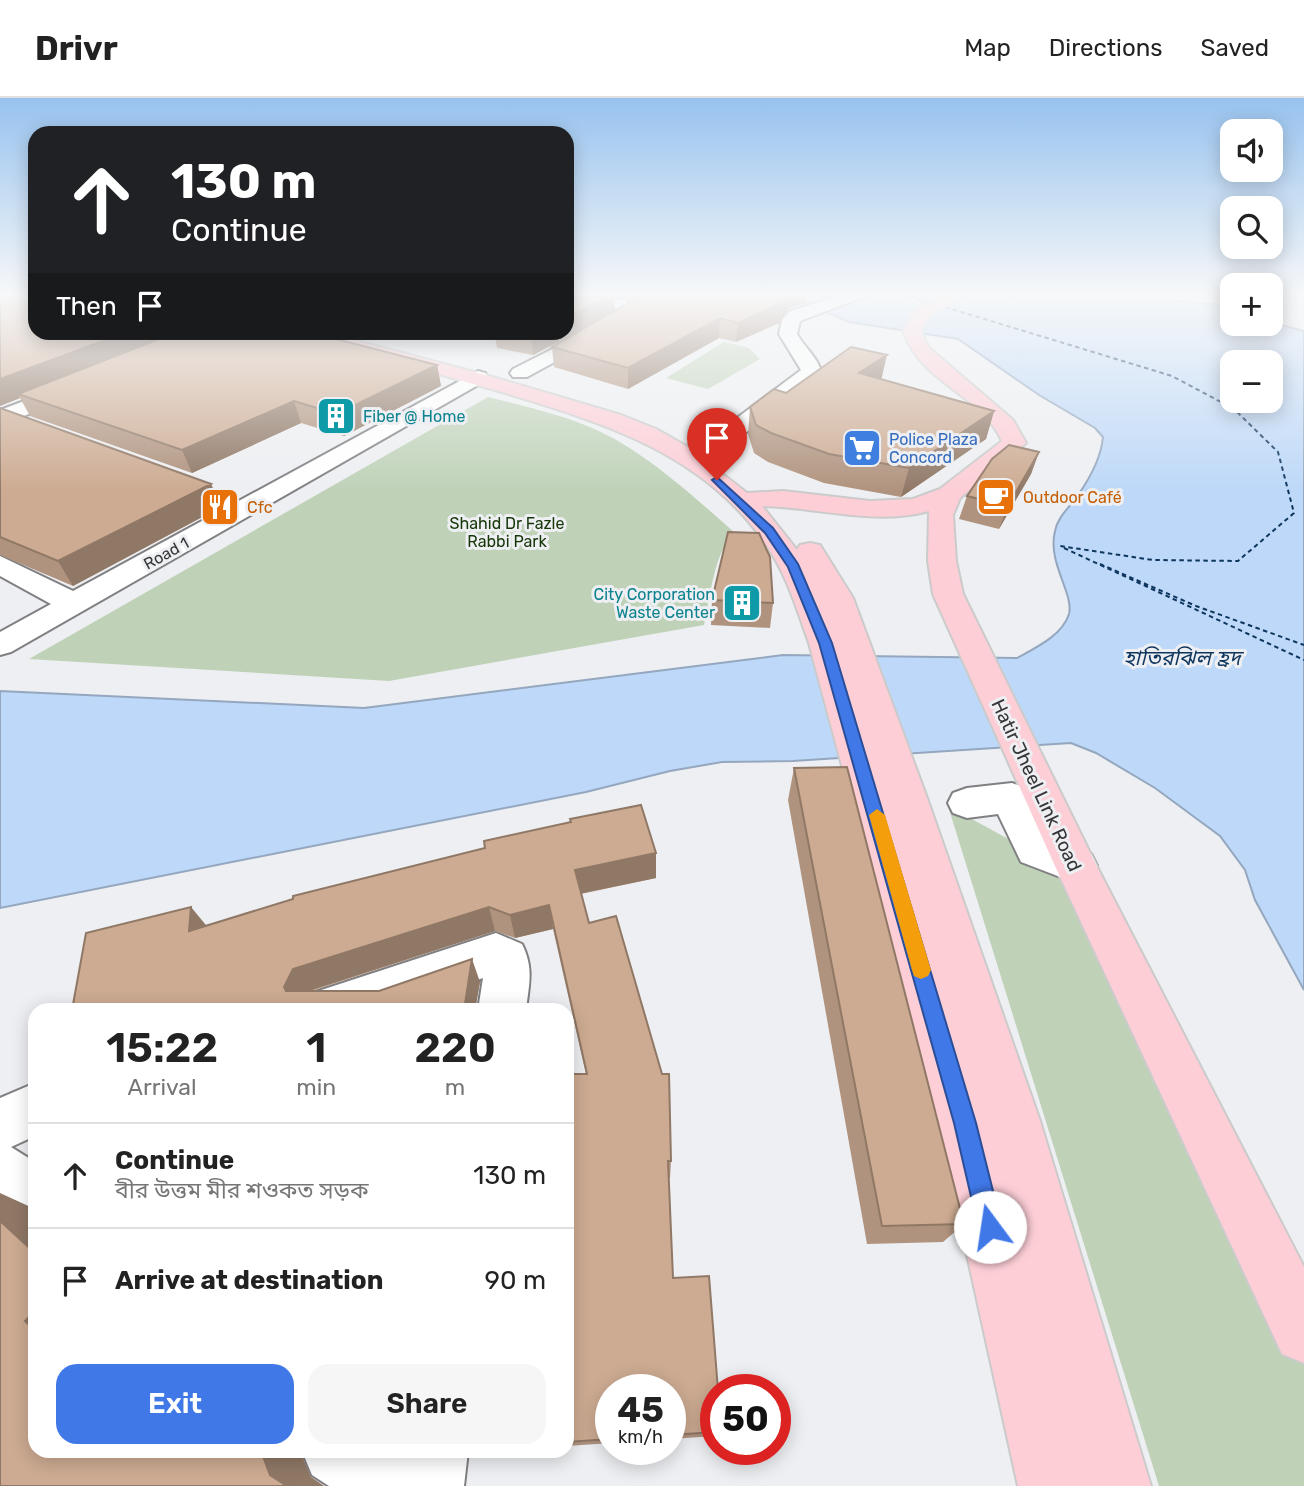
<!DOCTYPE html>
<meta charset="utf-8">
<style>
:root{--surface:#fff;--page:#f6f6f6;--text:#222;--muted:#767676;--line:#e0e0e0;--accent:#4078e8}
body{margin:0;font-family:Rubik,"Noto Sans Bengali",sans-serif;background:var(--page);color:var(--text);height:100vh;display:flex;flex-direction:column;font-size:26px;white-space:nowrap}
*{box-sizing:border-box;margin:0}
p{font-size:23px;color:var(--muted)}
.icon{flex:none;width:38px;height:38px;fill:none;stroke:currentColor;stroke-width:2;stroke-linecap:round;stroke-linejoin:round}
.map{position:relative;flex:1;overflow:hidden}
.side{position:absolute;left:28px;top:905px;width:546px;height:455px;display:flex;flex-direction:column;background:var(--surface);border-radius:21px;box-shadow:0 4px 18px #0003}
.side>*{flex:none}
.banner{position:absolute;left:28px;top:28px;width:546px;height:214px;border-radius:21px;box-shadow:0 4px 18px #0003;background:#202124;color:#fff;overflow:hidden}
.buttons{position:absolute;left:1220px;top:21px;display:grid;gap:14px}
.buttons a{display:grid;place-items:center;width:63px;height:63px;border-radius:14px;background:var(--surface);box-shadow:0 4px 18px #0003;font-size:35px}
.speed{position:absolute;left:595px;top:1276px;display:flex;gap:14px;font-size:35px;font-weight:700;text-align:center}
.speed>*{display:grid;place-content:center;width:91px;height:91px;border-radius:50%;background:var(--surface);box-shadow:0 4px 18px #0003;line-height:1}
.speed small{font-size:18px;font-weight:400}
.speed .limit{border:10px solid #d22;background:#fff;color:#111}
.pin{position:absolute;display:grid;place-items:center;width:60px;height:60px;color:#fff;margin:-72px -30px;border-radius:50% 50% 50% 0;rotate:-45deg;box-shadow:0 0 7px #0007}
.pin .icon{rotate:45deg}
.me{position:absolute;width:77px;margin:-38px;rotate:346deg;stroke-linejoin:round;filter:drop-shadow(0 0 5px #0008)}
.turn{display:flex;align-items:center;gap:24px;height:147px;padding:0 28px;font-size:32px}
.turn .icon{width:91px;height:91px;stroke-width:2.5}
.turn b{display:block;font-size:49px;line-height:60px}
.then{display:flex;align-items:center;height:66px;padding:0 28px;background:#0003;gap:14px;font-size:26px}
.eta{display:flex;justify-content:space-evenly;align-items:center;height:119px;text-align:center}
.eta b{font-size:42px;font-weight:600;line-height:49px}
.cta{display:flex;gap:14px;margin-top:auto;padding:14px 28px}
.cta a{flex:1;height:80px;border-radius:21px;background:var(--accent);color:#fff;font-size:28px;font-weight:600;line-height:80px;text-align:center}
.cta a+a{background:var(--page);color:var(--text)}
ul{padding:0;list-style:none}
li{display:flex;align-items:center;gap:21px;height:105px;padding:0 28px;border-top:2px solid var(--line)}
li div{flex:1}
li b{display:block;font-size:26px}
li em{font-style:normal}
header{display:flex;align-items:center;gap:42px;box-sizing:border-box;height:98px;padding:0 35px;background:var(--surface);border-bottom:2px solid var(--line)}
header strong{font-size:33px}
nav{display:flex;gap:38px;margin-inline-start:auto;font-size:24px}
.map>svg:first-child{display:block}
.green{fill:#bfd2b8}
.water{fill:#bdd8f8;stroke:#94a7be;stroke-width:2;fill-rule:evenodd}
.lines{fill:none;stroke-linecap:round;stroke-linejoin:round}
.ferry{stroke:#0f365e;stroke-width:2;stroke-dasharray:4.5 3.5;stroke-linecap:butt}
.minor-casing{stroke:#808083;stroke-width:4}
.major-casing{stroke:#cbcbcb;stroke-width:4}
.minor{fill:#fff;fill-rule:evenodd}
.major{fill:#fdced6;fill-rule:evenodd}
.wall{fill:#b0937e}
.shaded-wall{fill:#907866}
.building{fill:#cdab92;stroke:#907866;stroke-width:2}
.route{fill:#4078e8;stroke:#2a4e97;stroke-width:2}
.slow{fill:#f59e0b}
.labels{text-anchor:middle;stroke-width:6;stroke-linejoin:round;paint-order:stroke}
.far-culture-label{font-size:16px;fill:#0d838f;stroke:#eeeff2;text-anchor:start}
.far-shop-label{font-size:16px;fill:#366cbe;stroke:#eeeff2;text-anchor:start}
.far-food-label{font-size:16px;fill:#c56008;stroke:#eeeff2;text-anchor:start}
.far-park-label{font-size:16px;fill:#163708;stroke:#eeeff2}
.far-street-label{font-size:16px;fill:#363638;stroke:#eeeff2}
.street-label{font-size:19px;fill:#363638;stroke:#eeeff2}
.water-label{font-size:21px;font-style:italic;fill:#0f365e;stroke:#eeeff2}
</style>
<header>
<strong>Drivr</strong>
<nav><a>Map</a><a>Directions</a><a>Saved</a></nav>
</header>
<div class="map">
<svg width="1304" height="1388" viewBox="0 0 1304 1388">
<rect width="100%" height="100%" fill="#eeeff2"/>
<path class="green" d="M724 244 749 250 760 261 708 291 666 280Z
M488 299C526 309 565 317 601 334 650 358 694 399 735 435 714 452 710 501 704 527L389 583 29 561Z
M948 708 1056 767 1304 1243V1388H1159Z"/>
<path class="water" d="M785 198H1009L1019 202 1151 201 1232 208V226L1271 224 1304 233V892L1255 802 1245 772 1220 738 1155 690 1096 655 1071 645 793 663 722 664 670 673 586 694 0 810V593L364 610 783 557 1017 560C1035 550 1062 538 1069 516 1074 495 1047 465 1055 433 1058 418 1070 409 1078 397 1090 380 1101 360 1103 339L1095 330 1039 297 958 241 849 224 803 204ZM1232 264H1270V303H1232Z"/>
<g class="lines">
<path class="ferry" d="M910 198 930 205
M945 209 1172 278 1234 311 1278 354 1294 415 1238 463 1153 462 1060 448
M1064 450 1304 562
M1100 466 1196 508 1304 547"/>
<g class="minor-casing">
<path id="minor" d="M580 198H608L643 208 646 212 637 217 582 202Z
M839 198H866L800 223 797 236C804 249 819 261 821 274L818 278 721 354H705L701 349 705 344 801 272 779 236 782 222 790 213Z
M598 228 604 229 607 233 604 237 527 279H513L510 275 513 271Z
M478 273 485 275 488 279 485 283 11 554 0 557V534L51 506 0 478V458L73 493Z
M75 284 82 286 85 290 82 294 12 323 0 324V312Z
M1012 685 1026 690 1051 740 1091 756 1097 768 1091 780 1076 785 1021 764 998 716 967 720 953 715 948 705 953 695 967 690Z
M496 835 522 846C534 870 529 886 526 912H478L483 880 391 912H302L309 896Z
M35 985V1038L11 1049 35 1064V1128L15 1120 0 1108V1000Z
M302 1353H468L464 1388H329L312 1377Z"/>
</g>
<g class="major-casing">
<path id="major" d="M941 198H963L929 218 921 233 928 249 1013 322 1026 345 960 400 953 417 956 463 963 496 1096 767 1304 1169V1265L1282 1256 1055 768 933 496 928 463 929 413C874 428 817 409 762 408L797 452 800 447 810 445 820 447 853 500 927 700 1040 1023 1151 1388H1018L938 1025 809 545C797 512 787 477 767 448 704 354 601 324 498 293 430 273 362 256 294 238L291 234H323L489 278 621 317 656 331 688 349 747 395 783 393 870 403 913 401 940 391 1002 343C981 296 922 286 903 233L916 212Z"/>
</g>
<use href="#minor" class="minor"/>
<use href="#major" class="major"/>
</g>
<path class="wall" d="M0 198 35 234H326V236L332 240 437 267 441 288 344 338 301 325 192 375 30 318 20 300 0 308Z
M614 198 615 213 633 202 619 198H807L806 205 789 210 779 225 736 244 719 240 628 291 554 269 552 249 592 226 533 257 497 250 494 234H567Z
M335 234H365L354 239Z
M882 281 994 313 986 341 901 399 824 385 768 364 754 355 748 336 750 309 786 295Z
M0 310 211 386 221 409 73 488 0 457Z
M1039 354 1031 376 999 431 959 421 967 398Z
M712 502 773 505 770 530 711 527Z
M794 670 964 1126 943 1144 867 1146 788 702Z
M656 755V780L581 796 589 825 671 1063 670 1080H668L673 1180 716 1292V1338L670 1341V1292H611V1345L567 1348V976H586L553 831 515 840 495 833 311 893H379L480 884 475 912H72L206 828Z"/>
<path class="shaded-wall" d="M608 198H614L615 214 533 257 531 237 536 234H567V219Z
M786 198H807L806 205 789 210 779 225 736 244 738 225Z
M720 220 719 240 628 291V270Z
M127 234H188L18 296 20 300 0 308V281Z
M353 234H365L354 239Z
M887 257 881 283 859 275Z
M437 267 441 288 344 338 337 316Z
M294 303 301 325 192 375 182 352Z
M994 313 986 341 901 399 909 370Z
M1039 354 1031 376 999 431 1008 408Z
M211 386 221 409 73 488 58 463Z
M656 755V780L578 796 575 772Z
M549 807 553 831 515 840 510 817Z
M191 809 210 832 189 833Z
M489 809 495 833 308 893 300 911 284 889 293 871Z
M472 861 480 884 475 912H464Z
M0 1095 35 1111V1155L0 1123Z
M35 1213V1233L25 1223Z
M261 1353H300L311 1379 324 1388H287L270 1377Z"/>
<path class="building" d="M0 198H35V234H127L0 281Z
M567 198H608L567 219Z
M640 198H786L781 205 738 225 720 220 628 270 552 249Z
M177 234H320L332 237 328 239 437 267 337 316 294 303 182 352 18 296Z
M517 234H536L531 237Z
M851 249 887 257 859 275 994 313 909 370 829 356 771 335 756 327 750 309 774 291 786 295Z
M0 310 211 386 58 463 0 439Z
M1009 347 1039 354 1008 408 967 398 992 361Z
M728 434 759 435 770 459 773 505 712 502Z
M847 669 964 1126 882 1128 794 670Z
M641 707 656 755 575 772 589 825 616 818 662 976H669L671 1063H668L673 1180 709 1178 718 1292H716V1334L670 1337V1292H611V1341L567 1344V976H587L549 807 510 817 489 809 293 871 284 889 286 893H379L472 861 464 912H72L86 835 191 809 189 833 293 801V798L485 750 484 743 571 724 570 721Z
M0 1123 35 1155V1213L25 1223 35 1233V1353H261L270 1377 287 1388H0Z"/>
<linearGradient id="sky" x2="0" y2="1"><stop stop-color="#97c2ee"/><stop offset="0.5" stop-color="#f7f8f9"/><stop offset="1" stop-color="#f7f8f9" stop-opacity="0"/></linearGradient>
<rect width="1304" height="393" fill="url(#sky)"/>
<path class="route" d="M717 379 773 430 798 466 832 545 976 1025 1002 1129 998 1137 990 1141 982 1137 978 1129 954 1025 819 545 788 469 765 435 712 382Z"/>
<path class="slow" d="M877 711 885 717 931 872 928 878 921 881 914 878 912 872 869 717Z"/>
<defs>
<g id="building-square" transform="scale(2.0125)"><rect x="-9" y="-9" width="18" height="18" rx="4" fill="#0f9aa8" stroke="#eeeff2"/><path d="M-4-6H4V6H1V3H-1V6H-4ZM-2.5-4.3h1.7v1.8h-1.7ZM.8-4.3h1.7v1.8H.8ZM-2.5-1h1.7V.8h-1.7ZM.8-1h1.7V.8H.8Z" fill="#fff"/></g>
<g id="supermarket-square" transform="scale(2.0125)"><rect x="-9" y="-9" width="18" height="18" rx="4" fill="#3f7fe0" stroke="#eeeff2"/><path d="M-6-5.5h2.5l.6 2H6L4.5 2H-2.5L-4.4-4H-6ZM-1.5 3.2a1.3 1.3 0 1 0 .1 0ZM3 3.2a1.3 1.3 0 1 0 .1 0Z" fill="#fff"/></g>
<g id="cafe-square" transform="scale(2.0125)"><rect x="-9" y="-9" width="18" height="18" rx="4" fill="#e8710a" stroke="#eeeff2"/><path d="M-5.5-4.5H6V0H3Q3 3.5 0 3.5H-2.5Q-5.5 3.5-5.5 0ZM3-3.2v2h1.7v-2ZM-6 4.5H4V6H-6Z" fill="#fff"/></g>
<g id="restaurant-square" transform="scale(2.0125)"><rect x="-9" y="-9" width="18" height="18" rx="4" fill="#e8710a" stroke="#eeeff2"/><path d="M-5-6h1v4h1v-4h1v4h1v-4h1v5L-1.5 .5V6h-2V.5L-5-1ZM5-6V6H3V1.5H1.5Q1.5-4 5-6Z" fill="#fff"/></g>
</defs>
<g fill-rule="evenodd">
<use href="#building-square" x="336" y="318"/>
<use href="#supermarket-square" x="862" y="350"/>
<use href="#cafe-square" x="996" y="399"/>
<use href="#restaurant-square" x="220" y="409"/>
<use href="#building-square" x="742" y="505"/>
</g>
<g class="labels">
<g class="far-culture-label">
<text x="363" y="324">Fiber @ Home</text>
<text x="715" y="502" text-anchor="end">City Corporation<tspan x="715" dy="18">Waste Center</tspan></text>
</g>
<g class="far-shop-label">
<text x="889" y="347">Police Plaza<tspan x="889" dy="18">Concord</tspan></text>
</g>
<g class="far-food-label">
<text x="1023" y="405">Outdoor Café</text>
<text x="247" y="415">Cfc</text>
</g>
<g class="far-park-label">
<text x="507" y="431">Shahid Dr Fazle<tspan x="507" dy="18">Rabbi Park</tspan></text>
</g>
<g class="far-street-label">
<text transform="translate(166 455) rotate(-29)" y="6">Road 1</text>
</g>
<g class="street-label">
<text transform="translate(1037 687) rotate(65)" y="7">Hatir Jheel Link Road</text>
</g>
<g class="water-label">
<text x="1182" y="567">হাতিরঝিল হ্রদ</text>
</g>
</g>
</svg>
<div class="buttons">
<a><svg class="icon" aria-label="sound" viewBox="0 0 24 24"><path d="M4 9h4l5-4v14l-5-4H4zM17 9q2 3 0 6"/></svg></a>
<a><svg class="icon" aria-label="search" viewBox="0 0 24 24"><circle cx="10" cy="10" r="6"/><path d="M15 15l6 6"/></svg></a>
<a>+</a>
<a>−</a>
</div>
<div class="speed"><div>45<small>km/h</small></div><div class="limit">50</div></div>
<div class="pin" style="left:717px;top:382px;background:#d93025"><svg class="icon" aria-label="arrive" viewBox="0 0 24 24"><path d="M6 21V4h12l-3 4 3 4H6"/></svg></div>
<svg class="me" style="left:990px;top:1129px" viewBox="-20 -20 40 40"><circle r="19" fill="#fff"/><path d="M0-13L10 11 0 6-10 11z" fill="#4078e8"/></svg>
<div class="banner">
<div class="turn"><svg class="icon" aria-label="ahead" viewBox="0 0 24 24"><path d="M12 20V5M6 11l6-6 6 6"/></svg><div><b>130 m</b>Continue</div></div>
<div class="then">Then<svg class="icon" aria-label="arrive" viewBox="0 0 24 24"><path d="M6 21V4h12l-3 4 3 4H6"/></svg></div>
</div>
<section class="side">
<div class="eta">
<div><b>15:22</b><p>Arrival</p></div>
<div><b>1</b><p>min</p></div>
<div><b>220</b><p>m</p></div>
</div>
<ul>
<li><svg class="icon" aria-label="ahead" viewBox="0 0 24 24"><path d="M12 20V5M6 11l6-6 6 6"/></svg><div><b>Continue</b><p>বীর উত্তম মীর শওকত সড়ক</p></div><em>130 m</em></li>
<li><svg class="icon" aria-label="arrive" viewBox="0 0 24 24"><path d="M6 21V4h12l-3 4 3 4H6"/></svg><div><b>Arrive at destination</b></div><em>90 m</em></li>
</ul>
<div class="cta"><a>Exit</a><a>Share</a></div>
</section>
</div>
